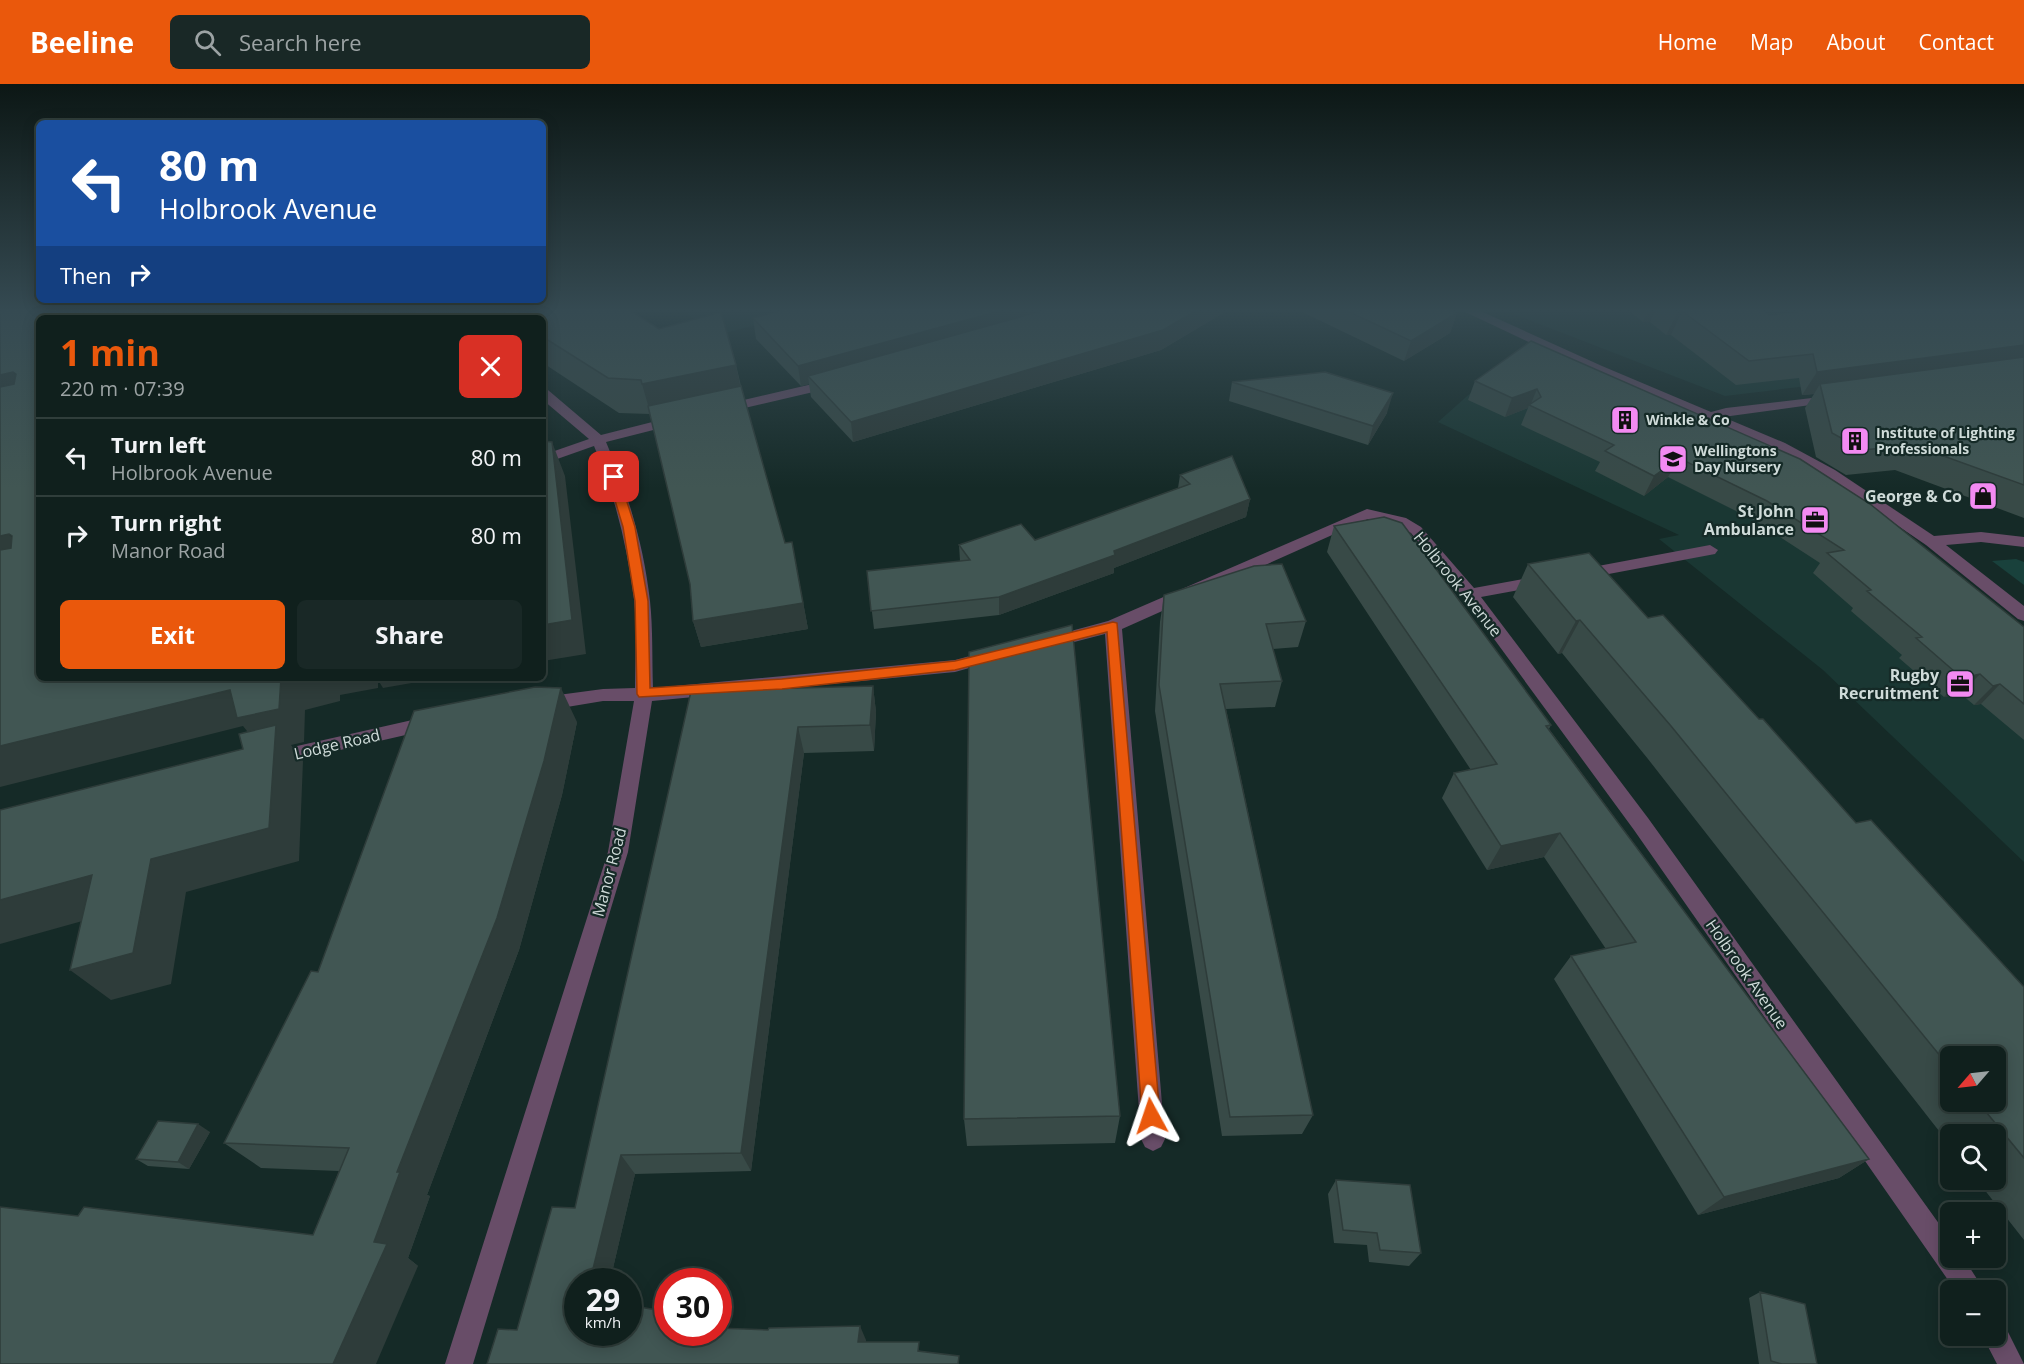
<!DOCTYPE html>
<meta charset="utf-8">
<style>
:root{--surface:#10201d;--page:#192826;--text:#f1f3f6;--muted:#9ca3a4;--line:#303e3b;--accent:#ea580c}
body{margin:0;font-family:"Open Sans",sans-serif;background:var(--page);color:var(--text);height:100vh;display:flex;flex-direction:column;font-size:22px;white-space:nowrap}
*{box-sizing:border-box;margin:0}
p{font-size:20px;color:var(--muted)}
.icon{flex:none;width:33px;height:33px;fill:none;stroke:currentColor;stroke-width:2;stroke-linecap:round;stroke-linejoin:round}
.map{position:relative;flex:1;overflow:hidden}
.drawer{position:absolute;left:36px;top:231px;width:510px;height:366px;display:flex;flex-direction:column;background:var(--surface);border-radius:9px;box-shadow:0 3px 15px #0003,0 0 0 2px var(--line)}
.drawer>*{flex:none}
.guide{position:absolute;left:36px;top:36px;width:510px;height:183px;border-radius:9px;box-shadow:0 3px 15px #0003,0 0 0 2px var(--line);background:#1a4fa0;color:#fff;overflow:hidden}
.needle{width:39px;rotate:242deg}
.buttons{position:absolute;left:1940px;top:962px;display:grid;gap:12px}
.buttons a{display:grid;place-items:center;width:66px;height:66px;border-radius:9px;background:var(--surface);box-shadow:0 3px 15px #0003,0 0 0 2px var(--line);font-size:30px}
.speed{position:absolute;left:564px;top:1184px;display:flex;gap:12px;font-size:30px;font-weight:700;text-align:center}
.speed>*{display:grid;place-content:center;width:78px;height:78px;border-radius:50%;background:var(--surface);box-shadow:0 3px 15px #0003,0 0 0 2px var(--line);line-height:1}
.speed small{font-size:15px;font-weight:400}
.speed .limit{border:9px solid #d22;background:#fff;color:#111}
.pin{position:absolute;display:grid;place-items:center;width:51px;height:51px;color:#fff;margin:-26px;border-radius:12px;box-shadow:0 3px 9px #0006}
.me{position:absolute;width:66px;margin:-33px;rotate:355deg;stroke-linejoin:round;filter:drop-shadow(0 0 4px #0008)}
.turn{display:flex;align-items:center;gap:21px;height:126px;padding:0 24px;font-size:27px}
.turn .icon{width:78px;height:78px;stroke-width:2.5}
.turn b{display:block;font-size:42px;line-height:51px}
.then{display:flex;align-items:center;height:57px;padding:0 24px;background:#0003;gap:12px;font-size:22px}
.round{display:grid;place-items:center;flex:none;width:63px;height:63px;border-radius:9px;background:var(--page)}
.summary{display:flex;align-items:center;justify-content:space-between;height:102px;padding:0 24px}
h1{font-size:36px;font-weight:700;line-height:45px;color:var(--accent)}
.button{display:flex;gap:12px;margin-top:auto;padding:12px 24px}
.button a{flex:1;height:69px;border-radius:9px;background:var(--accent);color:#fff;font-size:24px;font-weight:700;line-height:69px;text-align:center}
.button a+a{background:var(--page);color:var(--text)}
ul{padding:0;list-style:none}
li{display:flex;align-items:center;gap:18px;height:78px;padding:0 24px;border-top:2px solid var(--line)}
li div{flex:1}
li b{display:block;font-size:22px}
li em{font-style:normal}
header{display:flex;align-items:center;gap:36px;box-sizing:border-box;height:84px;padding:0 30px;background:var(--accent);color:#fff}
header strong{font-size:28px}
nav{display:flex;gap:33px;margin-inline-start:auto;font-size:21px}
.search{width:420px;height:54px;background:var(--page);display:flex;align-items:center;gap:15px;box-sizing:border-box;padding:0 21px;border-radius:9px;color:var(--muted);font-size:22px}
.map>svg:first-child{display:block}
.built{fill:#1a3733}
.green{fill:#19413c}
.lines{fill:none;stroke-linecap:round;stroke-linejoin:round}
.street{fill:#684d68;fill-rule:evenodd}
.wall{fill:#384a47;fill-rule:evenodd}
.shaded-wall{fill:#2e3c3a}
.building{fill:#415653;stroke:#2e3c3a;stroke-width:1.5}
.route{fill:#ea580c;stroke:#983908;stroke-width:1.5}
.labels{text-anchor:middle;stroke-width:4.5;stroke-linejoin:round;paint-order:stroke}
.far-poi-label{font-size:14px;font-weight:bold;fill:#cfdbd9;stroke:#152a27;text-anchor:start}
.poi-label{font-size:16px;font-weight:bold;fill:#cfdbd9;stroke:#152a27;text-anchor:end}
.street-label{font-size:16px;fill:#cfdbd9;stroke:#152a27}
</style>
<header>
<strong>Beeline</strong>
<div class="search"><svg class="icon" aria-label="search" viewBox="0 0 24 24"><circle cx="10" cy="10" r="6"/><path d="M15 15l6 6"/></svg>Search here</div>
<nav><a>Home</a><a>Map</a><a>About</a><a>Contact</a></nav>
</header>
<div class="map">
<svg width="2024" height="1280" viewBox="0 0 2024 1280">
<rect width="100%" height="100%" fill="#152a27"/>
<path class="built" d="M680 225H818L717 251Z
M1501 225H2024V276L1725 312Z
M1494 288 2024 551V778L1823 586 1659 455 1679 451 1438 338Z"/>
<path class="green" d="M2016 475 2024 478V501L1992 477Z"/>
<g class="lines">
<path class="street" d="M412 225H426L435 234H422Z
M1459 225H1476L1602 282 1711 328 1726 324 1837 311 1839 314 1832 318 1723 333 1785 359 1835 386 1934 452 1981 448 2024 453V463L1981 458 1946 461 2024 522V537L2018 535 1926 461 1825 392 1775 365 1592 288Z
M834 295 839 296 841 299 839 302 723 329 716 325 718 322Z
M543 305 548 306 601 351 676 332 683 336 681 339 606 358C628 409 644 462 650 517 653 545 652 575 653 604L955 576 992 566 998 568 1001 572 998 576 955 588 652 617 628 768 473 1280H445L608 768 634 617H603L543 627 537 625 534 620 537 615 543 613 603 605 635 604C635 575 637 544 634 515 627 462 615 411 594 362L543 380V371L589 355 543 316Z
M1367 425 1406 434 1421 443 1474 504 1540 492 1546 493 1548 497 1546 501 1481 513 1648 734 1950 1155V1173H1963L1984 1206H1955L1634 746 1464 514 1411 449 1396 441 1368 435 1122 545 1165 1055 1161 1063 1153 1067 1145 1063 1141 1055 1105 550 1051 564 1045 562 1043 558 1045 554 1108 537Z
M1710 461 1718 466 1715 470 1582 495 1576 494 1574 490 1576 486 1582 485Z
M430 632 436 634 439 639 436 644 275 681 268 679 266 674 268 669 275 667Z
M1995 1236 2004 1240 2024 1280H1997L1982 1251H1995Z"/>
</g>
<path class="wall" d="M257 225H371L373 227 408 234H266Z
M459 225H628L659 245 736 281 741 302 785 459 792 458 808 545 701 563 693 537 690 500 650 330 619 329 543 279V234H473Z
M787 225H1230L1161 266 853 358 811 313 809 300 801 302 756 255 753 234Z
M1296 225H1448L1457 229 1450 249 1404 277Z
M1627 225H1762L1770 231 2024 225V434L1895 386 1846 391 1816 373 1805 324 1814 310 1802 311 1799 294 1736 301 1671 251H1666L1650 238H1643Z
M1531 257 2024 543V656L1981 620 1974 621 1961 610 1944 613 1899 574 1902 571 1851 527 1853 524 1813 489 1820 479 1754 436 1668 393 1644 412 1595 387 1600 378 1521 341 1528 324 1505 333 1468 316 1475 297Z
M1232 298 1387 329 1368 361 1229 317Z
M1180 391 1250 415 1246 433 1114 484V489L999 531 874 545 867 487 960 477 959 461 1035 456 1178 404Z
M1334 442 1551 641 1549 645 1869 1075 1839 1094 1698 1131 1554 895 1571 872 1606 865 1544 773 1487 786 1442 714 1454 689 1471 686 1327 468Z
M1528 480 1648 534 1759 635 1856 739 2024 903V1156L1976 1095H1995V1050H1950V1061L1648 675 1562 569 1558 570 1513 513ZM1950 972 1995 1017H1950Z
M1164 511 1306 537 1298 563 1273 565 1282 597 1275 623 1226 625 1313 1031 1302 1050 1222 1052 1155 627 1160 538Z
M873 602 876 628 874 667 804 669 751 1087 635 1090 610 1197H578V1248H668L866 1256 865 1258 921 1267 517 1246 575 1124 691 607Z
M577 638 562 711 519 866 427 1111 430 1112 408 1174 418 1182 78 1132 313 1151 339 1087 261 1084 224 1059 318 888Z
M1120 1032 1115 1059 967 1062 964 1035Z
M210 1048 189 1085 148 1082 136 1075Z
M1336 1096 1421 1169 1409 1182 1369 1178 1367 1161 1334 1159 1328 1110Z
M1760 1208 1817 1280H1759L1749 1214Z"/>
<path class="shaded-wall" d="M173 225H196L195 234H172Z
M1007 225H1080L808 292 809 300 801 302 798 282Z
M1199 225H1230L1161 266 853 358 851 338Z
M1649 225H1656L1650 238H1643Z
M1682 227 1671 251H1666L1678 228Z
M1457 229 1450 249 1404 277 1411 257Z
M2024 261V282L1820 300 1814 310 1802 311 1817 288Z
M736 281 743 315 652 335 642 300Z
M13 288 39 321 0 329V291Z
M1537 305 1530 322 1529 321 1528 324 1505 333 1512 314Z
M1393 309 1387 329 1368 361 1373 342Z
M552 358 565 392 586 570 543 577V541Z
M1679 374 1668 393 1644 412 1654 392Z
M1250 415 1246 433 1114 484V489L999 531V513L1114 467Z
M9 450 38 484 0 493V452Z
M792 458 808 545 701 563 693 537Z
M1580 536 1562 569 1558 570 1576 537Z
M1980 590 1961 610 1944 613 1962 594Z
M281 594H440L383 604 378 596V604L340 611V617L305 626 304 658 291 661 303 677 299 777 186 808 171 900 111 916 70 886 151 775 263 667 243 642 0 703V662L230 606Z
M2000 600 1981 620 1974 621 1993 602Z
M873 602 876 628 874 667 870 641Z
M561 604 577 638 562 711 519 866 427 1111 430 1112 408 1174 418 1182 376 1280H333Z
M798 643 804 669 751 1087 741 1069Z
M1560 749 1544 773 1487 786 1501 762Z
M92 791 129 824 0 860V816Z
M198 1040 210 1048 189 1085 178 1078Z
M621 1071 635 1090 610 1197H590Z
M1869 1075 1839 1094 1698 1131 1724 1113Z
M860 1242 866 1256 865 1271 858 1258Z"/>
<path class="building" d="M0 225H173L172 234H39V594H281L279 625 237 634 230 606 0 662V466L11 464 12 452 9 450 0 452V303L14 300 16 290 13 288 0 291Z
M277 225H371L373 227 378 225H396L408 234H287Z
M499 225H628L659 245 721 228 736 281 642 300 641 296 608 294 543 253V234H512Z
M787 225H1007L798 282 753 234Z
M1048 225H1199L1163 246 851 338 808 292Z
M1343 225H1448L1457 229 1411 257Z
M1675 225H1762L1770 231 1815 225H2024V261L1817 288 1813 270 1749 277 1682 227 1678 228Z
M1531 257 1800 375 1870 420 2024 543V620L2000 600 1993 602 1980 590 1962 594 1916 554 1922 553 1867 507 1871 506 1827 469 1844 466 1767 417 1679 374 1654 392 1605 367 1614 361 1529 321 1541 313 1537 305 1512 314 1475 297Z
M2024 273V401L1913 361 1863 366 1832 349 1820 300Z
M1325 288 1393 309 1373 342 1232 298Z
M741 302 785 459 792 458 803 519 693 537 690 500 648 322Z
M543 357 552 358 572 536 543 541Z
M1232 372 1250 415 1114 467 1115 471 999 513 871 527 867 487 970 476 959 461 1021 440 1035 456 1190 400 1180 391Z
M1384 433 1402 439 1551 641 1546 642 1869 1075 1724 1113 1571 872 1636 858 1560 749 1501 762 1454 689 1497 680 1334 442Z
M1589 469 1648 534 1663 531 1759 635H1763L1856 739 1871 736 2024 903V1074L1977 1017H1995V972H1950V984L1671 642 1580 536 1576 537 1528 480Z
M1282 480 1306 537 1266 540 1282 597 1220 600 1313 1031 1230 1033 1159 601 1164 511 1254 482Z
M1072 541 1120 1032 964 1035 969 568Z
M873 602 870 641 798 643 741 1069 621 1071 590 1197H578V1248H628V1221L651 1225H668V1248H718V1244L768 1246 769 1244 860 1242 858 1258H919L918 1267 959 1272 958 1280H487L498 1245 517 1246 552 1123 575 1124 691 607Z
M535 603 561 604 544 677 497 834 397 1088H400L374 1158 387 1160 333 1280H0V1123L78 1132 84 1123 313 1151 349 1064 224 1059 311 887 318 888 414 627Z
M276 641 269 744 151 775 133 869 70 886 92 791 0 816V726L243 665 239 650Z
M158 1037 198 1040 178 1078 136 1075Z
M1336 1096 1410 1101 1421 1169 1380 1166 1377 1149 1343 1146Z
M1760 1208 1805 1220 1817 1280H1782L1771 1277Z"/>
<linearGradient id="sky" x2="0" y2="1"><stop stop-color="#0c1715"/><stop offset="0.56" stop-color="#354a52"/><stop offset="1" stop-color="#354a52" stop-opacity="0"/></linearGradient>
<rect width="2024" height="404" fill="url(#sky)"/>
<path class="route" d="M614 390 619 393 635 443 648 517 650 604 782 595 955 577 1113 538 1117 539 1160 1032 1158 1038 1151 1041 1145 1038 1142 1032 1107 548 955 586 782 605 639 613 637 610 635 517 623 443 608 393Z"/>
<defs>
<g id="building-square" transform="scale(1.5)"><rect x="-9" y="-9" width="18" height="18" rx="4" fill="#f38af2" stroke="#152a27"/><path d="M-4-6H4V6H1V3H-1V6H-4ZM-2.5-4.3h1.7v1.8h-1.7ZM.8-4.3h1.7v1.8H.8ZM-2.5-1h1.7V.8h-1.7ZM.8-1h1.7V.8H.8Z" fill="#111"/></g>
<g id="school-square" transform="scale(1.5)"><rect x="-9" y="-9" width="18" height="18" rx="4" fill="#f38af2" stroke="#152a27"/><path d="M0-5L7-2L0 1L-7-2ZM-4 1L0 2.5L4 1V4Q0 6-4 4Z" fill="#111"/></g>
<g id="shop-square" transform="scale(1.5)"><rect x="-9" y="-9" width="18" height="18" rx="4" fill="#f38af2" stroke="#152a27"/><path d="M-5-2.5h2.3a2.7 3.5 0 0 1 5.4 0H5L5.5 6h-11ZM-1.5-2.5h3a1.5 2.3 0 0 0-3 0Z" fill="#111"/></g>
<g id="office-square" transform="scale(1.5)"><rect x="-9" y="-9" width="18" height="18" rx="4" fill="#f38af2" stroke="#152a27"/><path d="M-6-3h4V-5.5h4V-3h4V5H-6ZM-1-4.5V-3h2v-1.5ZM-6 0V1H6V0Z" fill="#111"/></g>
</defs>
<g fill-rule="evenodd">
<use href="#building-square" x="1625" y="336"/>
<use href="#building-square" x="1855" y="357"/>
<use href="#school-square" x="1673" y="375"/>
<use href="#shop-square" x="1983" y="412"/>
<use href="#office-square" x="1815" y="436"/>
<use href="#office-square" x="1960" y="600"/>
</g>
<g class="labels">
<g class="far-poi-label">
<text x="1646" y="341">Winkle &amp; Co</text>
<text x="1876" y="354">Institute of Lighting<tspan x="1876" dy="16">Professionals</tspan></text>
<text x="1694" y="372">Wellingtons<tspan x="1694" dy="16">Day Nursery</tspan></text>
</g>
<g class="poi-label">
<text x="1962" y="418">George &amp; Co</text>
<text x="1794" y="433">St John<tspan x="1794" dy="18">Ambulance</tspan></text>
<text x="1939" y="597">Rugby<tspan x="1939" dy="18">Recruitment</tspan></text>
</g>
<g class="street-label">
<text transform="translate(1458 500) rotate(51)" y="6">Holbrook Avenue</text>
<text transform="translate(337 660) rotate(-13)" y="6">Lodge Road</text>
<text transform="translate(609 788) rotate(-75)" y="6">Manor Road</text>
<text transform="translate(1747 890) rotate(55)" y="6">Holbrook Avenue</text>
</g>
</g>
</svg>
<div class="buttons">
<a><svg class="needle" viewBox="-14 -14 28 28"><path d="M0-13l5 13h-10z" fill="#e53935"/><path d="M0 13l5-13h-10z" fill="#9ca3a4"/></svg></a>
<a><svg class="icon" aria-label="search" viewBox="0 0 24 24"><circle cx="10" cy="10" r="6"/><path d="M15 15l6 6"/></svg></a>
<a>+</a>
<a>−</a>
</div>
<div class="speed"><div>29<small>km/h</small></div><div class="limit">30</div></div>
<div class="pin" style="left:614px;top:393px;background:#d93025"><svg class="icon" aria-label="arrive" viewBox="0 0 24 24"><path d="M6 21V4h12l-3 4 3 4H6"/></svg></div>
<svg class="me" style="left:1151px;top:1032px" viewBox="-20 -20 40 40"><path d="M0-17L14 15 0 8-14 15z" fill="#ea580c" stroke="#fff" stroke-width="4"/></svg>
<div class="guide">
<div class="turn"><svg class="icon" aria-label="left" viewBox="0 0 24 24"><path d="M17 20v-9H6M10 6l-5 5 5 5"/></svg><div><b>80 m</b>Holbrook Avenue</div></div>
<div class="then">Then<svg class="icon" aria-label="right" viewBox="0 0 24 24"><path d="M7 20v-9h11M14 6l5 5-5 5"/></svg></div>
</div>
<section class="drawer">
<div class="summary"><div><h1>1 min</h1><p>220 m · 07:39</p></div><a class="round" style="background:#d93025;color:#fff"><svg class="icon" aria-label="close" viewBox="0 0 24 24"><path d="M6 6l12 12M18 6L6 18"/></svg></a></div>
<ul>
<li><svg class="icon" aria-label="left" viewBox="0 0 24 24"><path d="M17 20v-9H6M10 6l-5 5 5 5"/></svg><div><b>Turn left</b><p>Holbrook Avenue</p></div><em>80 m</em></li>
<li><svg class="icon" aria-label="right" viewBox="0 0 24 24"><path d="M7 20v-9h11M14 6l5 5-5 5"/></svg><div><b>Turn right</b><p>Manor Road</p></div><em>80 m</em></li>
</ul>
<div class="button"><a>Exit</a><a>Share</a></div>
</section>
</div>
